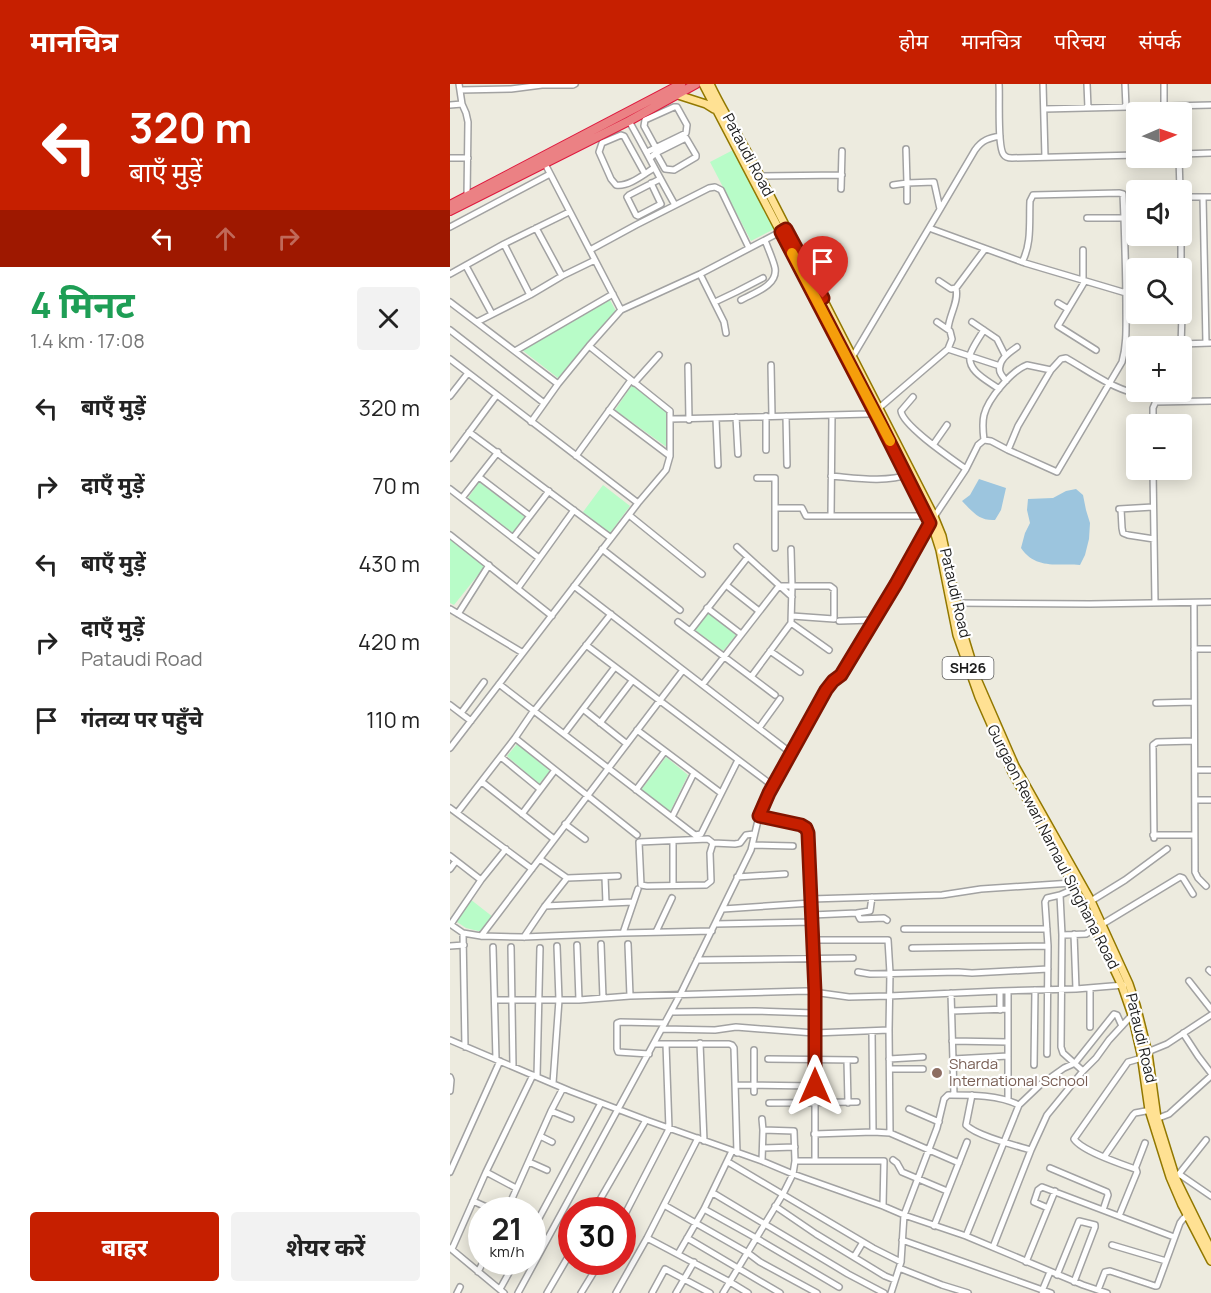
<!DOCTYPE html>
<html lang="hi">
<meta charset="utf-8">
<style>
:root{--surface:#fff;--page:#f2f2f2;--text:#222;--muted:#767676;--accent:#c61f00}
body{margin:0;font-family:Manrope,"Noto Sans Devanagari",sans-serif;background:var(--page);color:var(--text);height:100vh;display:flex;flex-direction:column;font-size:22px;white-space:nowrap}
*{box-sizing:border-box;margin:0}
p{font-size:20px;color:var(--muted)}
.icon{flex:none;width:33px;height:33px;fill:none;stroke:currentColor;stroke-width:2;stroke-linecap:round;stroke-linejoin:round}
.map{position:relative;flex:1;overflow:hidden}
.drawer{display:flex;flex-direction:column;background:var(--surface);width:450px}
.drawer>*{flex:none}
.top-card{background:#c61f00;color:#fff;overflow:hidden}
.needle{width:39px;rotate:88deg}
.tools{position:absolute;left:676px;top:18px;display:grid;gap:12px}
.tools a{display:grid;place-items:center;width:66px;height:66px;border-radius:6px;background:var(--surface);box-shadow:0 3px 15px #0003;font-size:30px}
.speed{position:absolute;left:18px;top:1113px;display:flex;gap:12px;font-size:30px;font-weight:700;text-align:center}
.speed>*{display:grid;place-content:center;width:78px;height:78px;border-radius:50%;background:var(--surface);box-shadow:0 3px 15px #0003;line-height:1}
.speed small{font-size:15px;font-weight:400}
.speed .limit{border:9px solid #d22;background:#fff;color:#111}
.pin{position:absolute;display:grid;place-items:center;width:51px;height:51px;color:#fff;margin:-62px -26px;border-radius:50% 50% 50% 0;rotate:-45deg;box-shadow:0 0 6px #0007}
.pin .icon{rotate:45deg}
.me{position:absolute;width:66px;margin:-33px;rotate:0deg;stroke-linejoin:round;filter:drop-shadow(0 0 4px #0008)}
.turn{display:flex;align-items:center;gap:21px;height:126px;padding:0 30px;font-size:27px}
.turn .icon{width:78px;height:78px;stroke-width:2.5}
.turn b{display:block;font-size:42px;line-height:51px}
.lanes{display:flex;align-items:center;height:57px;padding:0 30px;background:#0003;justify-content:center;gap:30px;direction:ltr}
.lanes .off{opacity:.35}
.round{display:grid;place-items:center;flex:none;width:63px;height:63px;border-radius:6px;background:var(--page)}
.overview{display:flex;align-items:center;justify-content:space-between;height:102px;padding:0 30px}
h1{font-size:36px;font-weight:700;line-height:45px;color:#1e9e55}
.action{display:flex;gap:12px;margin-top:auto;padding:12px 30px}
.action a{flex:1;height:69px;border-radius:6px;background:var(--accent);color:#fff;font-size:24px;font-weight:700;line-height:69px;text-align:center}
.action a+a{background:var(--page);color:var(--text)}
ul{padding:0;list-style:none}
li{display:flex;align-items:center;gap:18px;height:78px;padding:0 30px}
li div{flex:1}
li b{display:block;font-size:22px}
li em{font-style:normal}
header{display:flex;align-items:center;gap:36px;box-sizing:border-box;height:84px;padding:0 30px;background:var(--accent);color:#fff}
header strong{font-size:28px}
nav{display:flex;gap:33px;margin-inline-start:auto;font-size:21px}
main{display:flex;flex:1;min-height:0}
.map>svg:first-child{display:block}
.park{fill:#b8fcc8}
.water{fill:#9cc5de}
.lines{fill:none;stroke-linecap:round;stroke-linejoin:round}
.minor-casing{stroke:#a2a2a2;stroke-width:8}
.major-casing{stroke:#927800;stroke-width:10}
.highway-casing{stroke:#de193e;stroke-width:10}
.minor{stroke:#fff;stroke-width:5}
.major{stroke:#ffe193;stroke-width:7}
.highway{stroke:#eb8184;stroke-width:8}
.route-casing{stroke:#811400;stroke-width:15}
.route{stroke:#c61f00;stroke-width:10}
.slow{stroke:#f59e0b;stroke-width:10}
.education-dot{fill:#8d6e63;stroke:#fff;stroke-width:2}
.labels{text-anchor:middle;stroke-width:4.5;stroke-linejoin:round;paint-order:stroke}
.shield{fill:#fff;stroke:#5f5f5f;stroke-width:1.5}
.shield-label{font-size:14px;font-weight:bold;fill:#1b1b1b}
.street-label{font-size:15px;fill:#1b1b1b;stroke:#fff}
.education-label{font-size:15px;fill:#785e54;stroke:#fff;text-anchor:start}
</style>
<header>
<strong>मानचित्र</strong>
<nav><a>होम</a><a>मानचित्र</a><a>परिचय</a><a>संपर्क</a></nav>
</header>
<main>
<section class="drawer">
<div class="top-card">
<div class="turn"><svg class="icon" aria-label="left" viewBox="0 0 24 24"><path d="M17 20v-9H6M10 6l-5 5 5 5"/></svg><div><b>320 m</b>बाएँ मुड़ें</div></div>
<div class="lanes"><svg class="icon" aria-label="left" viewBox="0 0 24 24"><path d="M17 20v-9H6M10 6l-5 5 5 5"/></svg><svg class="icon off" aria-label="ahead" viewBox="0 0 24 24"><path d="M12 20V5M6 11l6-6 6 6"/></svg><svg class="icon off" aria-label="right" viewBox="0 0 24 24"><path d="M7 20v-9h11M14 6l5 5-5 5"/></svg></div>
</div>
<div class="overview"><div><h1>4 मिनट</h1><p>1.4 km · 17:08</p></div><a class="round"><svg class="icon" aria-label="close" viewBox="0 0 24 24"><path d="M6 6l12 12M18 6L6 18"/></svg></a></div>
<ul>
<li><svg class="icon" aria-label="left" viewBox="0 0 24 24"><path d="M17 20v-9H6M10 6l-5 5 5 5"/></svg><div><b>बाएँ मुड़ें</b></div><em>320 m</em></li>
<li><svg class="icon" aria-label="right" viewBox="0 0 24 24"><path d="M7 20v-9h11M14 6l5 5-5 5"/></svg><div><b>दाएँ मुड़ें</b></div><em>70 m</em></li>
<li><svg class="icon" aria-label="left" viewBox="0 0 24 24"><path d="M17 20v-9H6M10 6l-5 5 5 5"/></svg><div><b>बाएँ मुड़ें</b></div><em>430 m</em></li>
<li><svg class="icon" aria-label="right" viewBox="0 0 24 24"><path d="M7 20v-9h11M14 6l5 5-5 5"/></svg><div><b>दाएँ मुड़ें</b><p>Pataudi Road</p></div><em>420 m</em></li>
<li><svg class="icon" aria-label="arrive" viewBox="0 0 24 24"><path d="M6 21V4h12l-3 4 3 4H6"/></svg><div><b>गंतव्य पर पहुँचे</b></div><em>110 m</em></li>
</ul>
<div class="action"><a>बाहर</a><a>शेयर करें</a></div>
</section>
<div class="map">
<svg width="761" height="1209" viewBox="0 0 761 1209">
<rect width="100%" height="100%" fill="#edebdf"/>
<path class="park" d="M283 66 324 145 301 157 260 78Z
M160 216 167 229 145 250 108 294 72 266Z
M182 301 217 328 218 364 165 326Z
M29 398 75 433 63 449 18 414Z
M153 401 180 422 160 449 133 428Z
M0 453 36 481 4 521 0 519Z
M258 529 286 551 273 567 245 546Z
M67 660 100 687 89 700 57 672Z
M216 673 238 691 220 728 191 706Z
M20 815 43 833 32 848 16 844 4 836Z"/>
<path class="water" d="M529 395 556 404 551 426 545 436C529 437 523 428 512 417L520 411Z
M626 405 633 411 636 426 640 439 639 455 635 471 630 481C608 479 586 486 571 464L575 449 580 439 577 426 578 415 603 414 616 407Z"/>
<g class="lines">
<g class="minor-casing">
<path id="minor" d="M9 0 12 20 16 29 18 38 17 113
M549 0C550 12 547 64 554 71 556 74 559 74 562 74L687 71
M593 0 595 73
M637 0 638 24
M675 0 676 23
M714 0V22
M10 6 61 5 92 1H123L125 0
M0 21 12 20
M594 25 761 21
M179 37C195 65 209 93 225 121
M456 65 457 99 484 98 490 125
M197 68 236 49 237 41 227 23H224L195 36 194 42 206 64
M732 70 761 69
M0 74H18
M200 74 206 69 236 54 246 71V73L224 86 215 85 206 69
M729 74 730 106
M93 76 171 226
M195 90 174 52 171 51 152 59 149 68 161 95 166 101C179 103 194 90 204 84
M310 92 392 91
M201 99 211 120 188 132 186 131 177 113 179 111 210 95
M443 101 457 99V117
M391 105 392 67
M732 113H761
M753 113 756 259
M0 143 100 90
M86 144 112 192
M479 144 525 66C532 56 539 54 550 52
M731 152V184
M54 160 80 211
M140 166 186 141 259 104 265 103 271 106 299 164
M572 178C582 160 579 137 580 117L583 111 669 109 673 110 674 134H637
M16 182 42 230
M0 190 54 160 119 128
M250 190 274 238 276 249
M489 197 501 205 506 204 535 165
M633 197V166
M635 197 608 242 646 266
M291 216C303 209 328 202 325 184 323 175 318 165 315 156
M0 218 108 300
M265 218 286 208 313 194
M608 219 618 225
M27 238 80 211 112 192 145 176
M522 238 547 255 555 271
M498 245C499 231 509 218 506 204
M0 246 94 319
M534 246C530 252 522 264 520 271 517 288 539 297 549 305
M731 260 761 259
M139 262 220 327V372
M731 262 732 230
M498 265 550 282
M65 267 163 210
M401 273 403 272 479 144 575 179 676 209
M0 275 188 419
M321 281 322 332
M238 282 239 336
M556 297C554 294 551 291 550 288 547 276 560 268 567 263
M184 299 209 271
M0 312 18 289
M463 313 451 327C453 342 502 375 516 385
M705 318 761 317
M316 332V366
M336 332 337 381
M286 333 288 370
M220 335 419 330 429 324 498 265 502 255 500 247 487 238
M266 335 268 381
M81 338 108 300 139 262 171 226 250 190 332 147
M703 340V324L710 308
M19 348 161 454
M534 356 541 357 558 366 607 388 672 278C677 260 676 242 676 223 676 193 675 164 674 134
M534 356C533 348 532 339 534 331 538 315 561 287 577 281L601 286 611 275 616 274C637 286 660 303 684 309 692 310 700 311 708 311
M483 361 497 341
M558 366 568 342 601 286
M126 372 181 296
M0 374 46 312
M703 386 705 519
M381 392C406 394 435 399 460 390
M29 393 80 432
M307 394H325V464
M0 405 89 474
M12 414 48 368
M326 424H352L356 432H477
M669 425 703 423
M671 425 672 444 673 449 678 451 704 455
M179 431 252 490
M381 432 382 331
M0 451 102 532
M63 454 99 407
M287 463 342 513
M152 465 230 526
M276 501 309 527
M124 502 341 669
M68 504 124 426
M505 519 640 520 761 518
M744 519 745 788 748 794 756 802
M257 524 291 550
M0 525 73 569
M8 530 39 481
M389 537 424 536
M228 538 325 611
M341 539 379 566
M240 547 297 474
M136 561 323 702
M744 565H761
M320 567 350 588
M301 593 341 539 342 502 341 465
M49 600 245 751 251 750 288 676
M253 600 329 502H380L384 505V535L342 532
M706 619 744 618
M0 621 21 637
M133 625 177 660
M84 627 161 530
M11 629 34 598
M150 639 182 597
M309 644 330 615
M187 646 271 709
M114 650 165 583
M65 654 187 751
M0 664 188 419 216 386 220 372 159 326
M51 673 90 705
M745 686H761
M32 698 104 755
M186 706 215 667
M745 716H761
M0 724 82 785
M7 729 65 654 82 629
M72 730 105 686
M309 732 351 741 356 744 358 749 365 908V1076
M222 733 244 689
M115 740 135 755
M703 751H744
M704 754 703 661 707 658 744 657
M223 757V801
M263 759 258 755 189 758 191 801 197 802 256 801 261 797 260 769 263 759 285 760 290 759 296 751 304 750
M303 761 343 762
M0 772 31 796
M90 775 117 794 168 792
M0 785 6 777
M155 793 156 819
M287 793 335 790
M626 804 610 811 612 851 611 963 613 969 633 987
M361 815 492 811 531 805 622 799
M641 817 675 796 717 765
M95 822 183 818
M273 825 361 819
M407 829 420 827 422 813
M362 831 407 829 410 835 434 834 437 836
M0 840 13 849 31 852 74 853 173 849 262 847
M1 840 31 796 56 765
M265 840 362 838
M454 845H597
M206 848 222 814
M13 849 15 963
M173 849 188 805
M624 850 626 905
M612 851 636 850 730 793 733 794 743 810
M31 852 233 586
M74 853 95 822 117 794
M363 856H438L440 889 439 946 440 1049
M151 860 153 914
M178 860 180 912
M127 861 129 916
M0 862 14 861
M43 863 46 975
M61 863 63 982
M462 864 598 862
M247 876 403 874
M759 886 761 888
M408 888 420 890 508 888 522 889 598 885
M739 897 761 925
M640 905V943
M550 907V926
M558 907V1016
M501 909 504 1011
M45 916H129L180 912 356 907 399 913 439 912 550 907 626 905 674 901
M502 927 558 925
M221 928 305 927 364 929
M212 945 265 946 286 943 364 949 439 946
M422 947 423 1048
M733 949 748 972 761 989
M0 956 120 1007 196 1036 312 1077 343 1090 433 1122 454 1131 516 1152 633 1201 657 1209
M502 957 558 958
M250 959 254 1057
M204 960H279L282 961 284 964 287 1069
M695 969 717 960 761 931
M199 970 168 968 167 965V939L170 938 215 939
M597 970 598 862 595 818 597 814 610 811
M692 974 678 978 624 1055C632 1067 671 1080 685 1085L695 1059
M318 975 405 976
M439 975 473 973
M503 975 558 972
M397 976 398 1019
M584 981 585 906
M440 985H473
M0 993 1 996 0 1007
M87 993 90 864
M103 999 109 916 107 862
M285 1001 365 1002
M304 1008V966
M522 1011 516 1041C527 1052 564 1061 581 1066
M319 1019 407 1018
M459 1025 489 1038
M101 1027 121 1035
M706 1035 719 1030 761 992
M364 1050 423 1048 440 1049 509 1079
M90 1052 102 1058
M313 1064 345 1063
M654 1073 683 1031 685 1029 701 1026
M443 1076 447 1079 452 1088 497 1107
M312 1077 313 1046
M345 1077H434L433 1122
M79 1078 97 1086
M278 1078 423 1164 451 1178
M600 1084 657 1108 658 1111 653 1126
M0 1088 50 977
M36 1088 66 1104
M729 1090 761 1112
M725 1095 756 1056
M263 1109 398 1190 434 1209
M23 1117 43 1126
M214 1121 298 1169 310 1178 367 1209
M325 1122 366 1150 435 1192 445 1196
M598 1124 584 1118 588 1106 592 1103 724 1153
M254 1125 306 1154 389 1203
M57 1126 101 1027 113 1004
M144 1126 196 1036
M669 1132 687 1088 686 1085
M172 1136 219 1045 216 960
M484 1142 517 1058
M82 1147 151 1019
M516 1152 569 1021 590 1001 614 984 625 979 664 930 667 931 672 942
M197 1154 280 1198 298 1209
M237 1154 330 1209
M452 1156 601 1209
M662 1161 716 1177
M543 1163 581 1066 597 1031 633 987 646 974 659 956 682 931
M0 1164 54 1209
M2 1165 36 1088 83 991
M228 1170 254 1125 282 1067
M404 1173 413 1158
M576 1178 605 1107
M449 1184 492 1201 518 1209
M28 1188 33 1178
M607 1191 629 1137 645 1141V1143L624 1198
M50 1205 65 1178
M648 1206 655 1188 660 1187 705 1202H707L730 1139 733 1135 740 1129
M592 1207 600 1188
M7 1209 10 1203
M68 1209 230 911 301 766 309 732 319 709 376 606 383 597 391 591 446 500 480 439 516 385 528 361 534 356
M97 1209 122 1166
M131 1209 150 1178
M166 1209 197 1154 248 1054
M202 1209 215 1185 260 1209
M226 1209 244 1178
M273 1209 333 1110 343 1090 345 1077 344 1047 313 1046 312 1035
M441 1209 451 1178 454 1131 487 1044 494 1015 498 1011H500C522 1011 549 1011 569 1021"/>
</g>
<g class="major-casing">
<path id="major" d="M253 0 424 327 471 418 484 447 490 466 507 551 529 613 561 686 632 817 672 902 682 931 691 970 699 1026 720 1093 732 1121 761 1177
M260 0C275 32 295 61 310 92 367 205 426 317 483 430L492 452 513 549 527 595 565 682 641 817 679 900 686 921 698 969 707 1034 726 1095 761 1166
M228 11 256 20 264 25"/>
</g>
<g class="highway-casing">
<path id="highway" d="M0 121 231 0
M0 127 179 37 246 0"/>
</g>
<use href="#minor" class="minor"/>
<use href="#major" class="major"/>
<use href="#highway" class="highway"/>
</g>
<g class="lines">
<g class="route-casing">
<path id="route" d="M365 1002V908L358 749 356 744 351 741 309 732 319 709 376 606 383 597 391 591 446 500 480 439 429 337 331 148 336 145 373 214"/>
</g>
<use href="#route" class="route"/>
<path class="slow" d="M342 169 440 357"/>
</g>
<circle class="education-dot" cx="487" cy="989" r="6"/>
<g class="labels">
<rect class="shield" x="492.5" y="573" width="51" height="22" rx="4.5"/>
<g class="shield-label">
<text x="518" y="589">SH26</text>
</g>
<g class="street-label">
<text transform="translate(298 71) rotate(62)" y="5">Pataudi Road</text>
<text transform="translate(505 509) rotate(77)" y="5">Pataudi Road</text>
<text transform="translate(603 763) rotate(63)" y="5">Gurgaon Rewari Narnaul Singhana Road</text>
<text transform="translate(691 954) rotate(77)" y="5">Pataudi Road</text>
</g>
<g class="education-label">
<text x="499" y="985">Sharda<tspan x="499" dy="17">International School</tspan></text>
</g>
</g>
</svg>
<div class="tools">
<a><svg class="needle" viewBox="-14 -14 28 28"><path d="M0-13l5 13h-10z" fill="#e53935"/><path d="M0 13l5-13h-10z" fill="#767676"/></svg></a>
<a><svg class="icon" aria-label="sound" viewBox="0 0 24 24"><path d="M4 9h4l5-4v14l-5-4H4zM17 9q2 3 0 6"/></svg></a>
<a><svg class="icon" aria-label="search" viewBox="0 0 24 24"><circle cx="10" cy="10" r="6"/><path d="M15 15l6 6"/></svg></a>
<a>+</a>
<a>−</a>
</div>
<div class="speed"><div>21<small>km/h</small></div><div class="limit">30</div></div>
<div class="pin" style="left:373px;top:214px;background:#d93025"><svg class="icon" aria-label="arrive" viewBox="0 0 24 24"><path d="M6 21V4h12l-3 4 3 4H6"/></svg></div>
<svg class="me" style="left:365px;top:1002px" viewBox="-20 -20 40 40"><path d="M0-17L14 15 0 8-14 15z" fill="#c61f00" stroke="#fff" stroke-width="4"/></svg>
</div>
</main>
